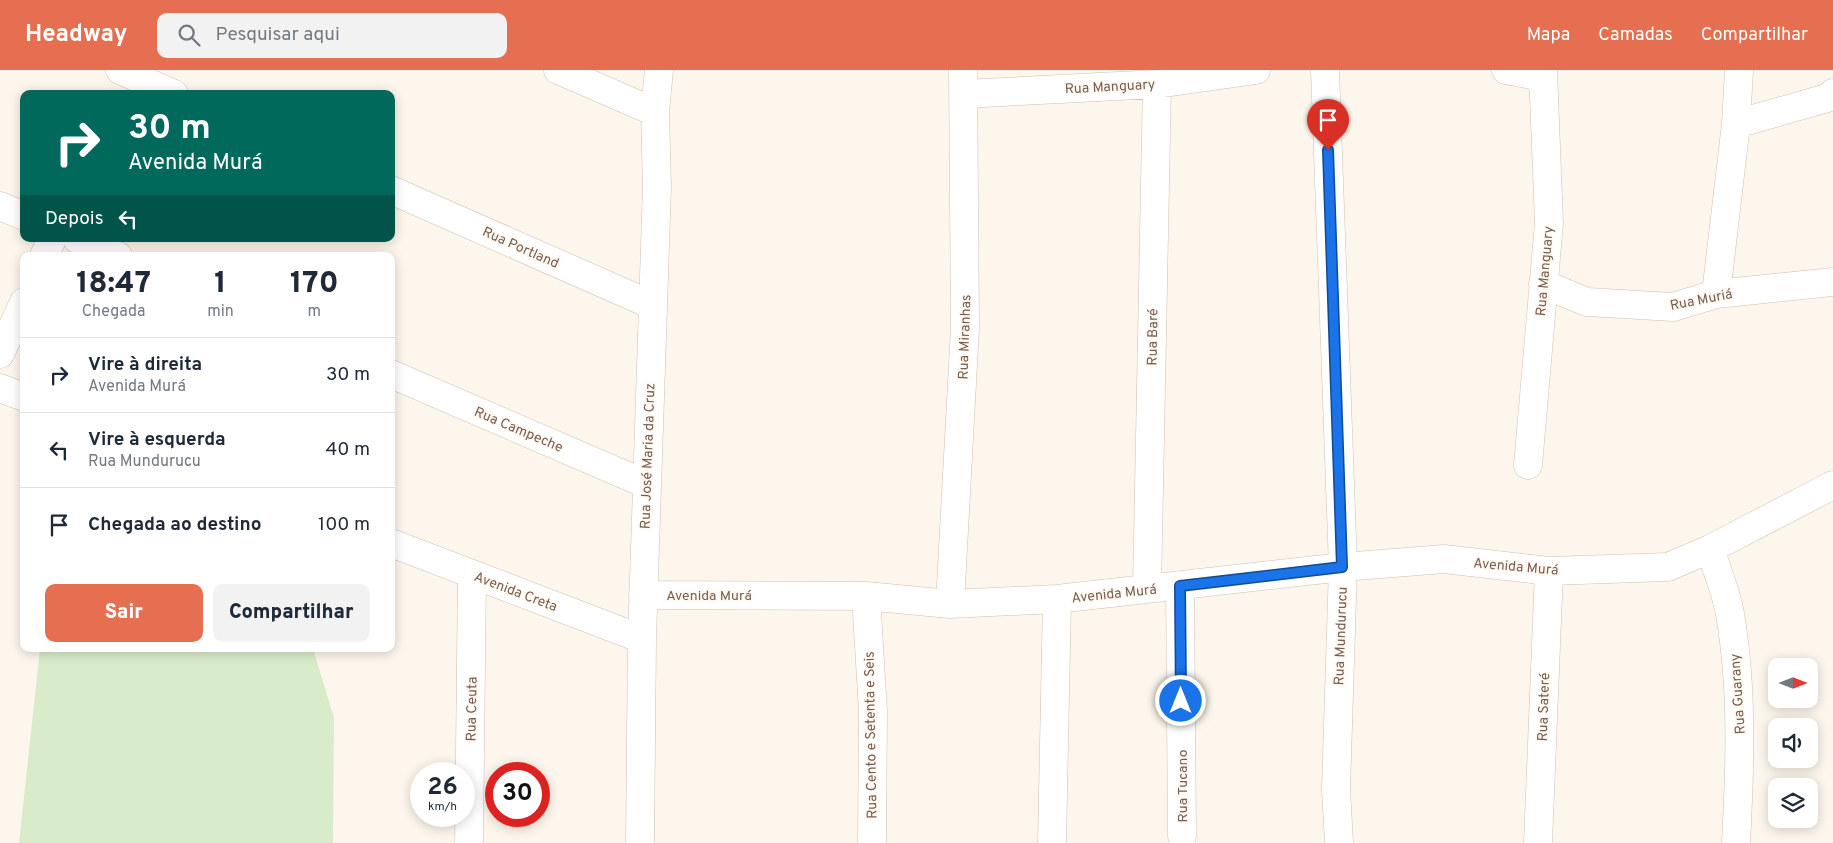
<!DOCTYPE html>
<html lang="pt">
<meta charset="utf-8">
<style>
:root{--surface:#fff;--page:#f2f2f3;--text:#1f2937;--muted:#747a83;--line:#e0e1e3;--accent:#e76f51}
body{margin:0;font-family:Overpass,sans-serif;background:var(--page);color:var(--text);height:100vh;display:flex;flex-direction:column;font-size:19px;white-space:nowrap}
*{box-sizing:border-box;margin:0}
p{font-size:16px;color:var(--muted)}
.icon{flex:none;width:28px;height:28px;fill:none;stroke:currentColor;stroke-width:2;stroke-linecap:round;stroke-linejoin:round}
.map{position:relative;flex:1;overflow:hidden}
.panel{position:absolute;left:20px;top:182px;width:375px;height:400px;display:flex;flex-direction:column;background:var(--surface);border-radius:10px;box-shadow:0 2px 12px #0003}
.panel>*{flex:none}
.top-card{position:absolute;left:20px;top:20px;width:375px;height:152px;border-radius:10px;box-shadow:0 2px 12px #0003;background:#00695c;color:#fff;overflow:hidden}
.needle{width:32px;rotate:90deg}
.controls{position:absolute;left:1768px;top:588px;display:grid;gap:10px}
.controls a{display:grid;place-items:center;width:50px;height:50px;border-radius:10px;background:var(--surface);box-shadow:0 2px 12px #0003;font-size:25px}
.speed{position:absolute;left:410px;top:692px;display:flex;gap:10px;font-size:25px;font-weight:700;text-align:center}
.speed>*{display:grid;place-content:center;width:65px;height:65px;border-radius:50%;background:var(--surface);box-shadow:0 2px 12px #0003;line-height:1}
.speed small{font-size:12px;font-weight:400}
.speed .limit{border:8px solid #d22;background:#fff;color:#111}
.pin{position:absolute;display:grid;place-items:center;width:42px;height:42px;color:#fff;margin:-51px -21px;border-radius:50% 50% 50% 0;rotate:-45deg;box-shadow:0 0 5px #0007}
.pin .icon{rotate:45deg}
.me{position:absolute;width:55px;margin:-28px;rotate:0deg;stroke-linejoin:round;filter:drop-shadow(0 0 4px #0008)}
.turn{display:flex;align-items:center;gap:18px;height:105px;padding:0 25px;font-size:22px}
.turn .icon{width:65px;height:65px;stroke-width:2.5}
.turn b{display:block;font-size:35px;line-height:42px}
.then{display:flex;align-items:center;height:48px;padding:0 25px;background:#0003;gap:10px;font-size:19px}
.eta{display:flex;justify-content:space-evenly;align-items:center;height:85px;text-align:center}
.eta b{font-size:30px;font-weight:800;line-height:35px}
.button{display:flex;gap:10px;margin-top:auto;padding:10px 25px}
.button a{flex:1;height:58px;border-radius:10px;background:var(--accent);color:#fff;font-size:20px;font-weight:800;line-height:58px;text-align:center}
.button a+a{background:var(--page);color:var(--text)}
ul{padding:0;list-style:none}
li{display:flex;align-items:center;gap:15px;height:75px;padding:0 25px;border-top:1px solid var(--line)}
li div{flex:1}
li b{display:block;font-size:19px}
li em{font-style:normal}
header{display:flex;align-items:center;gap:30px;box-sizing:border-box;height:70px;padding:0 25px;background:var(--accent);color:#fff}
header strong{font-size:24px}
nav{display:flex;gap:28px;margin-inline-start:auto;font-size:18px}
.search{width:350px;height:45px;background:var(--page);display:flex;align-items:center;gap:12px;box-sizing:border-box;padding:0 18px;border-radius:10px;color:var(--muted);font-size:19px}
.map>svg:first-child{display:block}
.green{fill:#d8ecc9}
.lines{fill:none;stroke-linecap:round;stroke-linejoin:round}
.minor-casing{stroke:#d1beb0;stroke-width:29}
.minor{stroke:#fff;stroke-width:28}
.route-casing{stroke:#114b97;stroke-width:12}
.route{stroke:#1a73e8;stroke-width:9}
.labels{text-anchor:middle;stroke-width:4;stroke-linejoin:round;paint-order:stroke}
.street-label{font-size:14px;fill:#7a5c4d;stroke:#fffaf3}
</style>
<header>
<strong>Headway</strong>
<div class="search"><svg class="icon" aria-label="search" viewBox="0 0 24 24"><circle cx="10" cy="10" r="6"/><path d="M15 15l6 6"/></svg>Pesquisar aqui</div>
<nav><a>Mapa</a><a>Camadas</a><a>Compartilhar</a></nav>
</header>
<div class="map">
<svg width="1833" height="773" viewBox="0 0 1833 773">
<rect width="100%" height="100%" fill="#fdf6ec"/>
<path class="green" d="M40 579H313L334 648 333 773H19Z"/>
<g class="lines">
<g class="minor-casing">
<path id="minor" d="M120 0 174 24
M558 0 655 42
M1325 0 1343 497 1336 719 1339 773
M1506 0 1543 7
M965 24 1157 14 1256 0
M1736 54 1827 28 1833 23
M391 120 652 235
M0 136 24 146
M77 169 118 186
M44 186 52 169
M1543 214 1587 232 1673 237 1716 224 1833 212
M1716 224 1736 54 1739 0
M0 284 24 232
M391 304 646 414
M0 318 24 327
M1528 395 1549 153 1543 0
M391 473 642 569
M1710 479C1717 500 1726 522 1730 544 1743 620 1740 697 1736 773
M1180 516 1182 766
M1147 519 1157 14
M643 525 866 526 950 534 1057 529 1343 497 1444 489 1549 501 1668 497 1710 479 1833 415
M866 526 873 642 872 773
M950 534 965 258 963 0
M469 773 472 505
M640 773 642 569 657 116 655 42 659 0
M1052 773 1057 529
M1538 773 1549 501"/>
</g>
<use href="#minor" class="minor"/>
</g>
<g class="lines">
<g class="route-casing">
<path id="route" d="M1181 631 1180 516 1342 497 1328 80"/>
</g>
<use href="#route" class="route"/>
</g>
<g class="labels">
<g class="street-label">
<text transform="translate(1110 16) rotate(-3)" y="5">Rua Manguary</text>
<text transform="translate(521 177) rotate(24)" y="5">Rua Portland</text>
<text transform="translate(1544 201) rotate(-85)" y="5">Rua Manguary</text>
<text transform="translate(1701 229) rotate(-11)" y="5">Rua Muriá</text>
<text transform="translate(964 267) rotate(-88)" y="5">Rua Miranhas</text>
<text transform="translate(1152 267) rotate(-89)" y="5">Rua Baré</text>
<text transform="translate(519 359) rotate(23)" y="5">Rua Campeche</text>
<text transform="translate(647 386) rotate(-88)" y="5">Rua José Maria da Cruz</text>
<text transform="translate(1516 496) rotate(5)" y="5">Avenida Murá</text>
<text transform="translate(516 521) rotate(21)" y="5">Avenida Creta</text>
<text transform="translate(1114 523) rotate(-6)" y="5">Avenida Murá</text>
<text x="709" y="530">Avenida Murá</text>
<text transform="translate(1340 566) rotate(-88)" y="5">Rua Mundurucu</text>
<text transform="translate(1737 624) rotate(-94)" y="5">Rua Guarany</text>
<text transform="translate(1543 637) rotate(-88)" y="5">Rua Sateré</text>
<text transform="translate(471 639) rotate(-89)" y="5">Rua Ceuta</text>
<text transform="translate(870 665) rotate(-91)" y="5">Rua Cento e Setenta e Seis</text>
<text transform="translate(1182 716) rotate(-90)" y="5">Rua Tucano</text>
</g>
</g>
</svg>
<div class="controls">
<a><svg class="needle" viewBox="-14 -14 28 28"><path d="M0-13l5 13h-10z" fill="#e53935"/><path d="M0 13l5-13h-10z" fill="#747a83"/></svg></a>
<a><svg class="icon" aria-label="sound" viewBox="0 0 24 24"><path d="M4 9h4l5-4v14l-5-4H4zM17 9q2 3 0 6"/></svg></a>
<a><svg class="icon" aria-label="layers" viewBox="0 0 24 24"><path d="M12 4l9 5-9 5-9-5zM3 14l9 5 9-5"/></svg></a>
</div>
<div class="speed"><div>26<small>km/h</small></div><div class="limit">30</div></div>
<div class="pin" style="left:1328px;top:80px;background:#d93025"><svg class="icon" aria-label="arrive" viewBox="0 0 24 24"><path d="M6 21V4h12l-3 4 3 4H6"/></svg></div>
<svg class="me" style="left:1181px;top:631px" viewBox="-20 -20 40 40"><circle r="17" fill="#1a73e8" stroke="#fff" stroke-width="3"/><path d="M0-11L8 9 0 5-8 9z" fill="#fff"/></svg>
<div class="top-card">
<div class="turn"><svg class="icon" aria-label="right" viewBox="0 0 24 24"><path d="M7 20v-9h11M14 6l5 5-5 5"/></svg><div><b>30 m</b>Avenida Murá</div></div>
<div class="then">Depois<svg class="icon" aria-label="left" viewBox="0 0 24 24"><path d="M17 20v-9H6M10 6l-5 5 5 5"/></svg></div>
</div>
<section class="panel">
<div class="eta">
<div><b>18:47</b><p>Chegada</p></div>
<div><b>1</b><p>min</p></div>
<div><b>170</b><p>m</p></div>
</div>
<ul>
<li><svg class="icon" aria-label="right" viewBox="0 0 24 24"><path d="M7 20v-9h11M14 6l5 5-5 5"/></svg><div><b>Vire à direita</b><p>Avenida Murá</p></div><em>30 m</em></li>
<li><svg class="icon" aria-label="left" viewBox="0 0 24 24"><path d="M17 20v-9H6M10 6l-5 5 5 5"/></svg><div><b>Vire à esquerda</b><p>Rua Mundurucu</p></div><em>40 m</em></li>
<li><svg class="icon" aria-label="arrive" viewBox="0 0 24 24"><path d="M6 21V4h12l-3 4 3 4H6"/></svg><div><b>Chegada ao destino</b></div><em>100 m</em></li>
</ul>
<div class="button"><a>Sair</a><a>Compartilhar</a></div>
</section>
</div>
